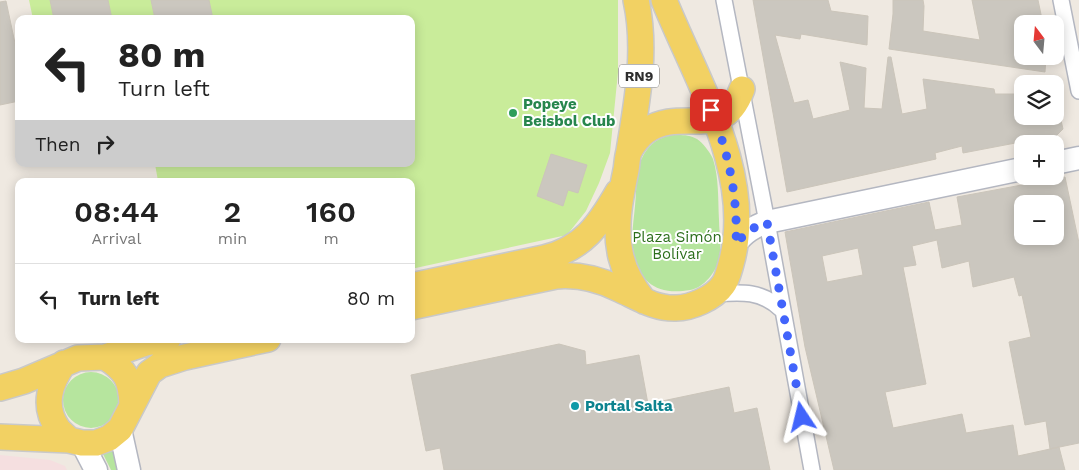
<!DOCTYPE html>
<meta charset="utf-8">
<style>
:root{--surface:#fff;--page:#f2f2f2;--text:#222;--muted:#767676;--line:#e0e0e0}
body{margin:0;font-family:"Work Sans",sans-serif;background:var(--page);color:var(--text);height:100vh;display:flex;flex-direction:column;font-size:19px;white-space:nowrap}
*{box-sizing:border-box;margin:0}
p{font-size:16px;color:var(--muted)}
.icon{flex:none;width:28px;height:28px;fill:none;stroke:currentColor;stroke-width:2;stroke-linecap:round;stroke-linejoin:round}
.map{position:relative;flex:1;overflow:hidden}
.drawer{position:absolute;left:15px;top:178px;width:400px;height:165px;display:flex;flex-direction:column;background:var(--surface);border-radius:10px;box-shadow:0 2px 12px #0003}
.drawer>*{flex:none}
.banner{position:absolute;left:15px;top:15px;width:400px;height:152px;border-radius:10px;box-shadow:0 2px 12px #0003;background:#fff;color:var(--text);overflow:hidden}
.needle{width:32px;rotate:344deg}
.fabs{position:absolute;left:1014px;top:15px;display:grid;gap:10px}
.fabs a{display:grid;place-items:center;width:50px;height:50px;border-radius:10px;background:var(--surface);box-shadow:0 2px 12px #0003;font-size:25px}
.pin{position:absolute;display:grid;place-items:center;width:42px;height:42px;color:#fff;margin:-21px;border-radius:10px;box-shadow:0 2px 8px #0006}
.me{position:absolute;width:55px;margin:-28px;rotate:350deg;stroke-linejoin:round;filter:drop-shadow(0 0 4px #0008)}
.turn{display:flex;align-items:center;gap:18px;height:105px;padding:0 20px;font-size:22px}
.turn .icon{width:65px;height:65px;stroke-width:2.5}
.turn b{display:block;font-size:35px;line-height:42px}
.then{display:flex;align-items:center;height:48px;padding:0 20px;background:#0003;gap:10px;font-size:19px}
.eta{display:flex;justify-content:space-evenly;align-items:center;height:85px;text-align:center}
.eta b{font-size:30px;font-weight:600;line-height:35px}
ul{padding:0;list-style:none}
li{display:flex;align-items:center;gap:15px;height:70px;padding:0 20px;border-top:1px solid var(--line)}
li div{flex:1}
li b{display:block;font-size:19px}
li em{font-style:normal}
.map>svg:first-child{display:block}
.medical{fill:#f5dfe0}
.green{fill:#b6e59e}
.pitch{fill:#c9ec9a}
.building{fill:#cbc7bf;stroke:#cbc5ba;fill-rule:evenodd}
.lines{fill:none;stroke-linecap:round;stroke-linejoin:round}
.street-casing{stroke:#b4b7c1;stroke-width:18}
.secondary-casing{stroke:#b4b7c1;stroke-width:25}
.primary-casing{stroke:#c9c9c9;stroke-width:28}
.street{stroke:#fff;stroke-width:15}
.secondary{stroke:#fff;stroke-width:22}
.primary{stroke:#f2d163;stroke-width:25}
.route{stroke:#4264fb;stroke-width:9;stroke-dasharray:0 16.2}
.leisure-dot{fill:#2e9e5b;stroke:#fff;stroke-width:2}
.culture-dot{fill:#0f9aa8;stroke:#fff;stroke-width:2}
.labels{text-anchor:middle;stroke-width:4;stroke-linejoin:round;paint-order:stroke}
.shield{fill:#fff;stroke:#6d6d6d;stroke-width:1}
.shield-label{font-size:14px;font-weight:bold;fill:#2e2e2e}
.leisure-label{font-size:15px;font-weight:bold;fill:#27864d;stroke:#fff;text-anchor:start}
.park-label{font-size:15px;fill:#2c6e1b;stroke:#fff}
.culture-label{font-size:15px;font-weight:bold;fill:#0d838f;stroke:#fff;text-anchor:start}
</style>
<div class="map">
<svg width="1079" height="470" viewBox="0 0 1079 470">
<rect width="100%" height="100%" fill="#efe9e1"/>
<path class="medical" d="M0 455 50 460 65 466 67 470H0Z"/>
<path class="green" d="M671 135C679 135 689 134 697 139 703 143 710 152 713 159 719 178 718 200 719 220 719 232 722 246 719 258 717 271 704 288 690 290 657 296 637 282 633 248 631 234 634 219 635 206 637 189 635 169 644 154 651 143 658 138 671 135Z
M63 400a28 28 0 1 1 56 0a28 28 0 1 1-56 0Z
M118 446 122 470H111L102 452Z"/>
<path class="pitch" d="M29 0H618V72L610 153 599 183 586 211 567 235 411 269V181H158L155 164H411V19H33Z"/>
<path class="building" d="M50 0H108L112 19H54Z
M151 0H209L213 19H155Z
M753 0H828L831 11 868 16 867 45 801 34 800 39 775 35 794 103 808 100 813 119 850 110 840 62 866 68 864 108 882 109 888 57H891L902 114 927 109 923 79 994 89 995 94H1022V116H1060L1063 129 1053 139 1030 144H1027L1026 141 963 153 962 146 935 153 936 159 787 192Z
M893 0H923L924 6 923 31 980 40 972 0H1038L1043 24H1022V56H1046L1045 72 889 49 893 14Z
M6 1 19 62V101L0 105V2Z
M551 154 587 165 578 193 568 190 563 206 537 196Z
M1065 177 1079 243V443L1050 449 1059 447 1065 470H834L805 347 785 232 929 202 935 230 962 225 957 197ZM1022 204H1055V236H1022ZM937 240 942 268 969 261 973 287 1014 277 1019 296 1022 295 1031 337 1009 342 1025 425 1046 421 1050 449 1018 456 1013 425 966 433 962 414 893 428 885 392 926 384 903 267 916 265 912 246ZM858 248 863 275 827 282 822 256Z
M559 344 585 351 586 365 639 355 648 404 729 387 734 413 757 408 770 470H444L440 448 426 451 411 375Z"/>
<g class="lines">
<g class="street-casing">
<path id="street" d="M724 0 767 222 812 470
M1061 0 1079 91
M714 294C741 292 761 290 782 310"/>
</g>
<g class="secondary-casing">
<path id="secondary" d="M1055 163 1079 158
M735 244C745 232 753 227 767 222L1022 169
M120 429 129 470
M82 443 96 470"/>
</g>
<g class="primary-casing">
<path id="primary" d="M629 151C637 102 647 50 636 0
M411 286 544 258C583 249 599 225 618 192
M644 301C633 287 625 274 621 257 614 228 620 199 626 170 627 165 627 157 629 152 632 145 640 135 646 131 682 106 723 143 742 89
M411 307 556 276C579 274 599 279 619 289 637 297 655 309 676 308 691 308 714 298 723 285 727 280 729 271 731 264 756 176 696 80 664 0
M105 357C126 370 131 380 132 404
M64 363C50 383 42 406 58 429 61 433 66 436 69 440
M0 388 24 381 78 358 105 357 146 343 168 339
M0 437 69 440 82 443H96L109 438 120 429 149 373 160 365 185 357 268 339"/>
</g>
<use href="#street" class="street"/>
<use href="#secondary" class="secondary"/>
<use href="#primary" class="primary"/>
</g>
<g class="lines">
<path class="route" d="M711 110C729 153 738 198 736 244 745 233 753 227 767 222L802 417"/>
</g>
<circle class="leisure-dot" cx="513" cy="113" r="5"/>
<circle class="culture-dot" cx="575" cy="406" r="5"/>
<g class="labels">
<rect class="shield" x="619" y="64.5" width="40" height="23" rx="4"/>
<g class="shield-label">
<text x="639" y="81">RN9</text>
</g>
<g class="leisure-label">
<text x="523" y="109">Popeye<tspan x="523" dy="17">Beisbol Club</tspan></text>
</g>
<g class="park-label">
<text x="677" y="242">Plaza Simón<tspan x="677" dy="17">Bolívar</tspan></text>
</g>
<g class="culture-label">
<text x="585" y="411">Portal Salta</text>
</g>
</g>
</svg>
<div class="fabs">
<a><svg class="needle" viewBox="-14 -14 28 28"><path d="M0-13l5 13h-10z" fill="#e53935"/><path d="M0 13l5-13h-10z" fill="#767676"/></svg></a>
<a><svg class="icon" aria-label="layers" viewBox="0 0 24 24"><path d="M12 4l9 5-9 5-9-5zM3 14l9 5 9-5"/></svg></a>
<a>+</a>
<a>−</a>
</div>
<div class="pin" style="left:711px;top:110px;background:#d93025"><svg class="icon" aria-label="arrive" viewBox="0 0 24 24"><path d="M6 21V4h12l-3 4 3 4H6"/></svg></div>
<svg class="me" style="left:802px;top:417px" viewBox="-20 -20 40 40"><path d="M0-17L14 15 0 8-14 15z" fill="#4264fb" stroke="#fff" stroke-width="4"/></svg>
<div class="banner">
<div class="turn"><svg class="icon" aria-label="left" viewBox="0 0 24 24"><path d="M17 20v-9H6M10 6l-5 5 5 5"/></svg><div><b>80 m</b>Turn left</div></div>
<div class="then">Then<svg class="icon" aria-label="right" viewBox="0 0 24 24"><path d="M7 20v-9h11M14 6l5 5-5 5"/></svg></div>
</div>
<section class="drawer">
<div class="eta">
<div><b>08:44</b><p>Arrival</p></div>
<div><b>2</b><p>min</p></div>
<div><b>160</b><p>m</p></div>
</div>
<ul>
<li><svg class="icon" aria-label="left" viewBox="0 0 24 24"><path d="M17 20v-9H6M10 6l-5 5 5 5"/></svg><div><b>Turn left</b></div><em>80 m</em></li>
</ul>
</section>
</div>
